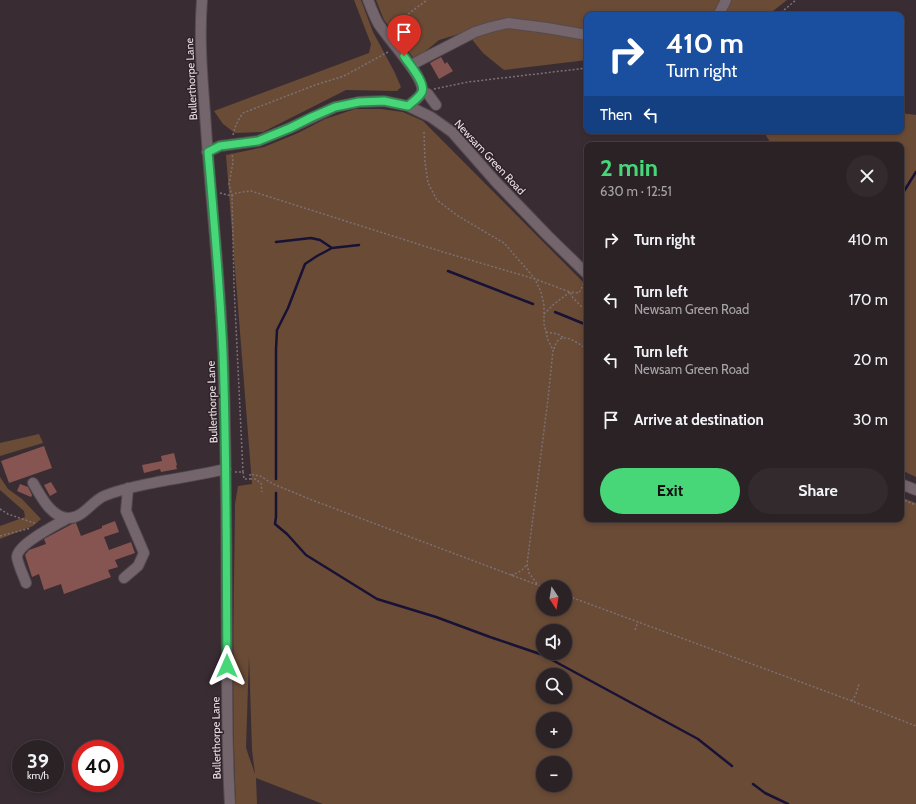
<!DOCTYPE html>
<meta charset="utf-8">
<style>
:root{--surface:#2b2226;--page:#332a2e;--text:#f1f3f6;--muted:#a6a4a7;--line:#473f43;--accent:#47d779}
body{margin:0;font-family:Cabin,sans-serif;background:var(--page);color:var(--text);height:100vh;display:flex;flex-direction:column;font-size:15px;white-space:nowrap}
*{box-sizing:border-box;margin:0}
p{font-size:13px;color:var(--muted)}
.icon{flex:none;width:22px;height:22px;fill:none;stroke:currentColor;stroke-width:2;stroke-linecap:round;stroke-linejoin:round}
.map{position:relative;flex:1;overflow:hidden}
.side{position:absolute;left:584px;top:142px;width:320px;height:380px;display:flex;flex-direction:column;background:var(--surface);border-radius:8px;box-shadow:0 2px 6px #0003,0 0 0 1px var(--line)}
.side>*{flex:none}
.banner{position:absolute;left:584px;top:12px;width:320px;height:122px;border-radius:8px;box-shadow:0 2px 6px #0003,0 0 0 1px var(--line);background:#1a4fa0;color:#fff;overflow:hidden}
.needle{width:26px;rotate:168deg}
.buttons{position:absolute;left:536px;top:580px;display:grid;gap:8px}
.buttons a{display:grid;place-items:center;width:36px;height:36px;border-radius:50%;background:var(--surface);box-shadow:0 2px 6px #0003,0 0 0 1px var(--line);font-size:20px}
.speed{position:absolute;left:12px;top:740px;display:flex;gap:8px;font-size:20px;font-weight:700;text-align:center}
.speed>*{display:grid;place-content:center;width:52px;height:52px;border-radius:50%;background:var(--surface);box-shadow:0 2px 6px #0003,0 0 0 1px var(--line);line-height:1}
.speed small{font-size:10px;font-weight:400}
.speed .limit{border:6px solid #d22;background:#fff;color:#111}
.pin{position:absolute;display:grid;place-items:center;width:34px;height:34px;color:#fff;margin:-41px -17px;border-radius:50% 50% 50% 0;rotate:-45deg;box-shadow:0 0 4px #0007}
.pin .icon{rotate:45deg}
.me{position:absolute;width:44px;margin:-22px;rotate:0deg;stroke-linejoin:round;filter:drop-shadow(0 0 3px #0008)}
.turn{display:flex;align-items:center;gap:14px;height:84px;padding:0 16px;font-size:18px}
.turn .icon{width:52px;height:52px;stroke-width:2.5}
.turn b{display:block;font-size:28px;line-height:34px}
.then{display:flex;align-items:center;height:38px;padding:0 16px;background:#0003;gap:8px;font-size:15px}
.round{display:grid;place-items:center;flex:none;width:42px;height:42px;border-radius:21px;background:var(--page)}
.headline{display:flex;align-items:center;justify-content:space-between;height:68px;padding:0 16px}
h1{font-size:24px;font-weight:700;line-height:30px;color:var(--accent)}
.button{display:flex;gap:8px;margin-top:auto;padding:8px 16px}
.button a{flex:1;height:46px;border-radius:24px;background:var(--accent);color:#111;font-size:16px;font-weight:700;line-height:46px;text-align:center}
.button a+a{background:var(--page);color:var(--text)}
ul{padding:0;list-style:none}
li{display:flex;align-items:center;gap:12px;height:60px;padding:0 16px}
li div{flex:1}
li b{display:block;font-size:15px}
li em{font-style:normal}
.map>svg:first-child{display:block}
.green{fill:#6a4b36;fill-rule:evenodd}
.lines{fill:none;stroke-linecap:round;stroke-linejoin:round}
.stream{stroke:#181236;stroke-width:2.5}
.building{fill:#865552}
.minor-casing{stroke:#544a4f;stroke-width:12}
.path{stroke:#7b7176;stroke-width:1.5;stroke-dasharray:2 2;stroke-linecap:butt}
.minor{stroke:#73656b;stroke-width:10}
.route-casing{stroke:#2e8c4f;stroke-width:10}
.route{stroke:#47d779;stroke-width:7}
.labels{text-anchor:middle;stroke-width:3;stroke-linejoin:round;paint-order:stroke}
.street-label{font-size:11px;fill:#e9e0e4;stroke:#2f2329}
</style>
<div class="map">
<svg width="916" height="804" viewBox="0 0 916 804">
<rect width="100%" height="100%" fill="#392d33"/>
<path class="green" d="M354 0H361L373 32 394 71 401 87 397 91 346 90 263 132 235 133 223 124 214 111 369 53 371 44Z
M376 0H787L768 15H587V60L504 70 483 53 466 32 439 40 415 60 384 20Z
M355 109H381L403 112 423 121 587 286V519H901V497L916 503V804H323L256 778 257 804H236C231 704 234 604 235 504L238 486 252 484 226 155 264 147 298 133 325 119ZM543 587H565V609H543ZM543 631H565V653H543ZM249 656 252 750 255 774 246 748ZM543 675H565V697H543ZM543 719H565V741H543ZM543 763H565V785H543Z
M901 113 916 115V477L901 470V145H772L763 131H901Z
M39 434 43 443 0 456V443Z
M0 477 8 489 22 499 41 519 33 526 0 539V526L25 517 24 511 0 490Z"/>
<g class="lines">
<path class="stream" d="M901 196 916 172
M901 226V228
M276 242 311 238 320 240 332 248
M448 271 533 304
M555 312 587 325
M276 479V349L277 330 288 308 305 264 317 256 332 248 359 245
M276 493V517L275 524 287 534 306 555 377 599 436 617 490 637 543 655 698 739 732 766
M753 784 765 793 788 804"/>
</g>
<path class="building" d="M441 57 445 64 447 62 453 71 439 79 430 63Z
M44 446 52 468 9 483 1 461Z
M174 453 177 465 176 466 177 469 161 472 160 469 144 473 142 465 162 461 161 456Z
M51 482 57 492 50 496 44 485Z
M20 484 28 487 32 495 31 497 17 491Z
M115 521 119 532 104 537 109 550 131 542 135 553 115 560 118 567 108 570 111 577 64 594 61 584 44 590 39 574 32 577 25 555 29 550 46 544 44 539 72 524 76 523 81 536 102 528V526Z"/>
<g class="lines">
<g class="minor-casing">
<path id="minor" d="M202 0C199 38 202 75 205 113 210 194 220 274 223 355 227 456 226 557 227 658 227 707 227 756 230 804
M368 0C371 7 374 16 378 23 386 37 424 76 422 90 422 96 413 102 408 106
M718 15 721 10 726 0
M411 65 475 32 491 27 508 23 547 28 587 35
M422 91 428 94 436 105
M207 152 220 146 258 141 290 128 335 107 359 102 384 101 408 106 431 117 452 132 496 182 547 235 587 274
M33 483C41 496 51 518 69 518 83 518 92 501 104 496 121 489 139 486 157 482 180 478 203 474 226 469
M901 484 916 490
M124 578 138 566 144 553 126 511 128 488
M26 583C24 577 17 562 17 557 17 544 58 524 68 518"/>
</g>
<path class="path" d="M778 15 796 0
M392 26 427 0
M434 89 468 82 587 68
M424 132 425 162 428 183 437 200 458 216 504 243 525 267 535 279 541 292 544 305V324L548 340 553 350 548 399 527 564 529 573 538 585
M233 135C235 126 238 120 243 113L315 85 344 76 388 52
M220 193 232 196 229 184 233 162 232 153
M544 314 554 304 570 292 579 293 584 283
M546 332 558 334 564 338
M554 349C559 328 576 342 587 349
M235 472H243L244 479H250V474L260 476 273 484 312 500 543 587
M243 472 234 285 232 196 236 193 251 191 443 252 535 279 570 292 573 298 587 312
M250 479H255L261 483 262 492
M901 499 916 505
M0 509 8 514 37 524
M0 536 31 528
M511 575C519 573 523 570 527 564
M565 595 852 701 916 726
M635 630 638 622
M852 701 856 694 859 684"/>
<use href="#minor" class="minor"/>
</g>
<g class="lines">
<g class="route-casing">
<path id="route" d="M227 666C226 562 227 458 223 354 220 287 214 219 208 152L220 146 258 141 290 128 312 117 335 107 359 102 384 101 408 106C412 102 419 98 422 92 426 83 409 64 404 56"/>
</g>
<use href="#route" class="route"/>
</g>
<g class="labels">
<g class="street-label">
<text transform="translate(191 79) rotate(-93)" y="4">Bullerthorpe Lane</text>
<text transform="translate(490 157) rotate(47)" y="4">Newsam Green Road</text>
<text transform="translate(212 402) rotate(-92)" y="4">Bullerthorpe Lane</text>
<text transform="translate(216 738) rotate(-91)" y="4">Bullerthorpe Lane</text>
</g>
</g>
</svg>
<div class="buttons">
<a><svg class="needle" viewBox="-14 -14 28 28"><path d="M0-13l5 13h-10z" fill="#e53935"/><path d="M0 13l5-13h-10z" fill="#a6a4a7"/></svg></a>
<a><svg class="icon" aria-label="sound" viewBox="0 0 24 24"><path d="M4 9h4l5-4v14l-5-4H4zM17 9q2 3 0 6"/></svg></a>
<a><svg class="icon" aria-label="search" viewBox="0 0 24 24"><circle cx="10" cy="10" r="6"/><path d="M15 15l6 6"/></svg></a>
<a>+</a>
<a>−</a>
</div>
<div class="speed"><div>39<small>km/h</small></div><div class="limit">40</div></div>
<div class="pin" style="left:404px;top:56px;background:#d93025"><svg class="icon" aria-label="arrive" viewBox="0 0 24 24"><path d="M6 21V4h12l-3 4 3 4H6"/></svg></div>
<svg class="me" style="left:227px;top:666px" viewBox="-20 -20 40 40"><path d="M0-17L14 15 0 8-14 15z" fill="#47d779" stroke="#fff" stroke-width="4"/></svg>
<div class="banner">
<div class="turn"><svg class="icon" aria-label="right" viewBox="0 0 24 24"><path d="M7 20v-9h11M14 6l5 5-5 5"/></svg><div><b>410 m</b>Turn right</div></div>
<div class="then">Then<svg class="icon" aria-label="left" viewBox="0 0 24 24"><path d="M17 20v-9H6M10 6l-5 5 5 5"/></svg></div>
</div>
<section class="side">
<div class="headline"><div><h1>2 min</h1><p>630 m · 12:51</p></div><a class="round"><svg class="icon" aria-label="close" viewBox="0 0 24 24"><path d="M6 6l12 12M18 6L6 18"/></svg></a></div>
<ul>
<li><svg class="icon" aria-label="right" viewBox="0 0 24 24"><path d="M7 20v-9h11M14 6l5 5-5 5"/></svg><div><b>Turn right</b></div><em>410 m</em></li>
<li><svg class="icon" aria-label="left" viewBox="0 0 24 24"><path d="M17 20v-9H6M10 6l-5 5 5 5"/></svg><div><b>Turn left</b><p>Newsam Green Road</p></div><em>170 m</em></li>
<li><svg class="icon" aria-label="left" viewBox="0 0 24 24"><path d="M17 20v-9H6M10 6l-5 5 5 5"/></svg><div><b>Turn left</b><p>Newsam Green Road</p></div><em>20 m</em></li>
<li><svg class="icon" aria-label="arrive" viewBox="0 0 24 24"><path d="M6 21V4h12l-3 4 3 4H6"/></svg><div><b>Arrive at destination</b></div><em>30 m</em></li>
</ul>
<div class="button"><a>Exit</a><a>Share</a></div>
</section>
</div>
